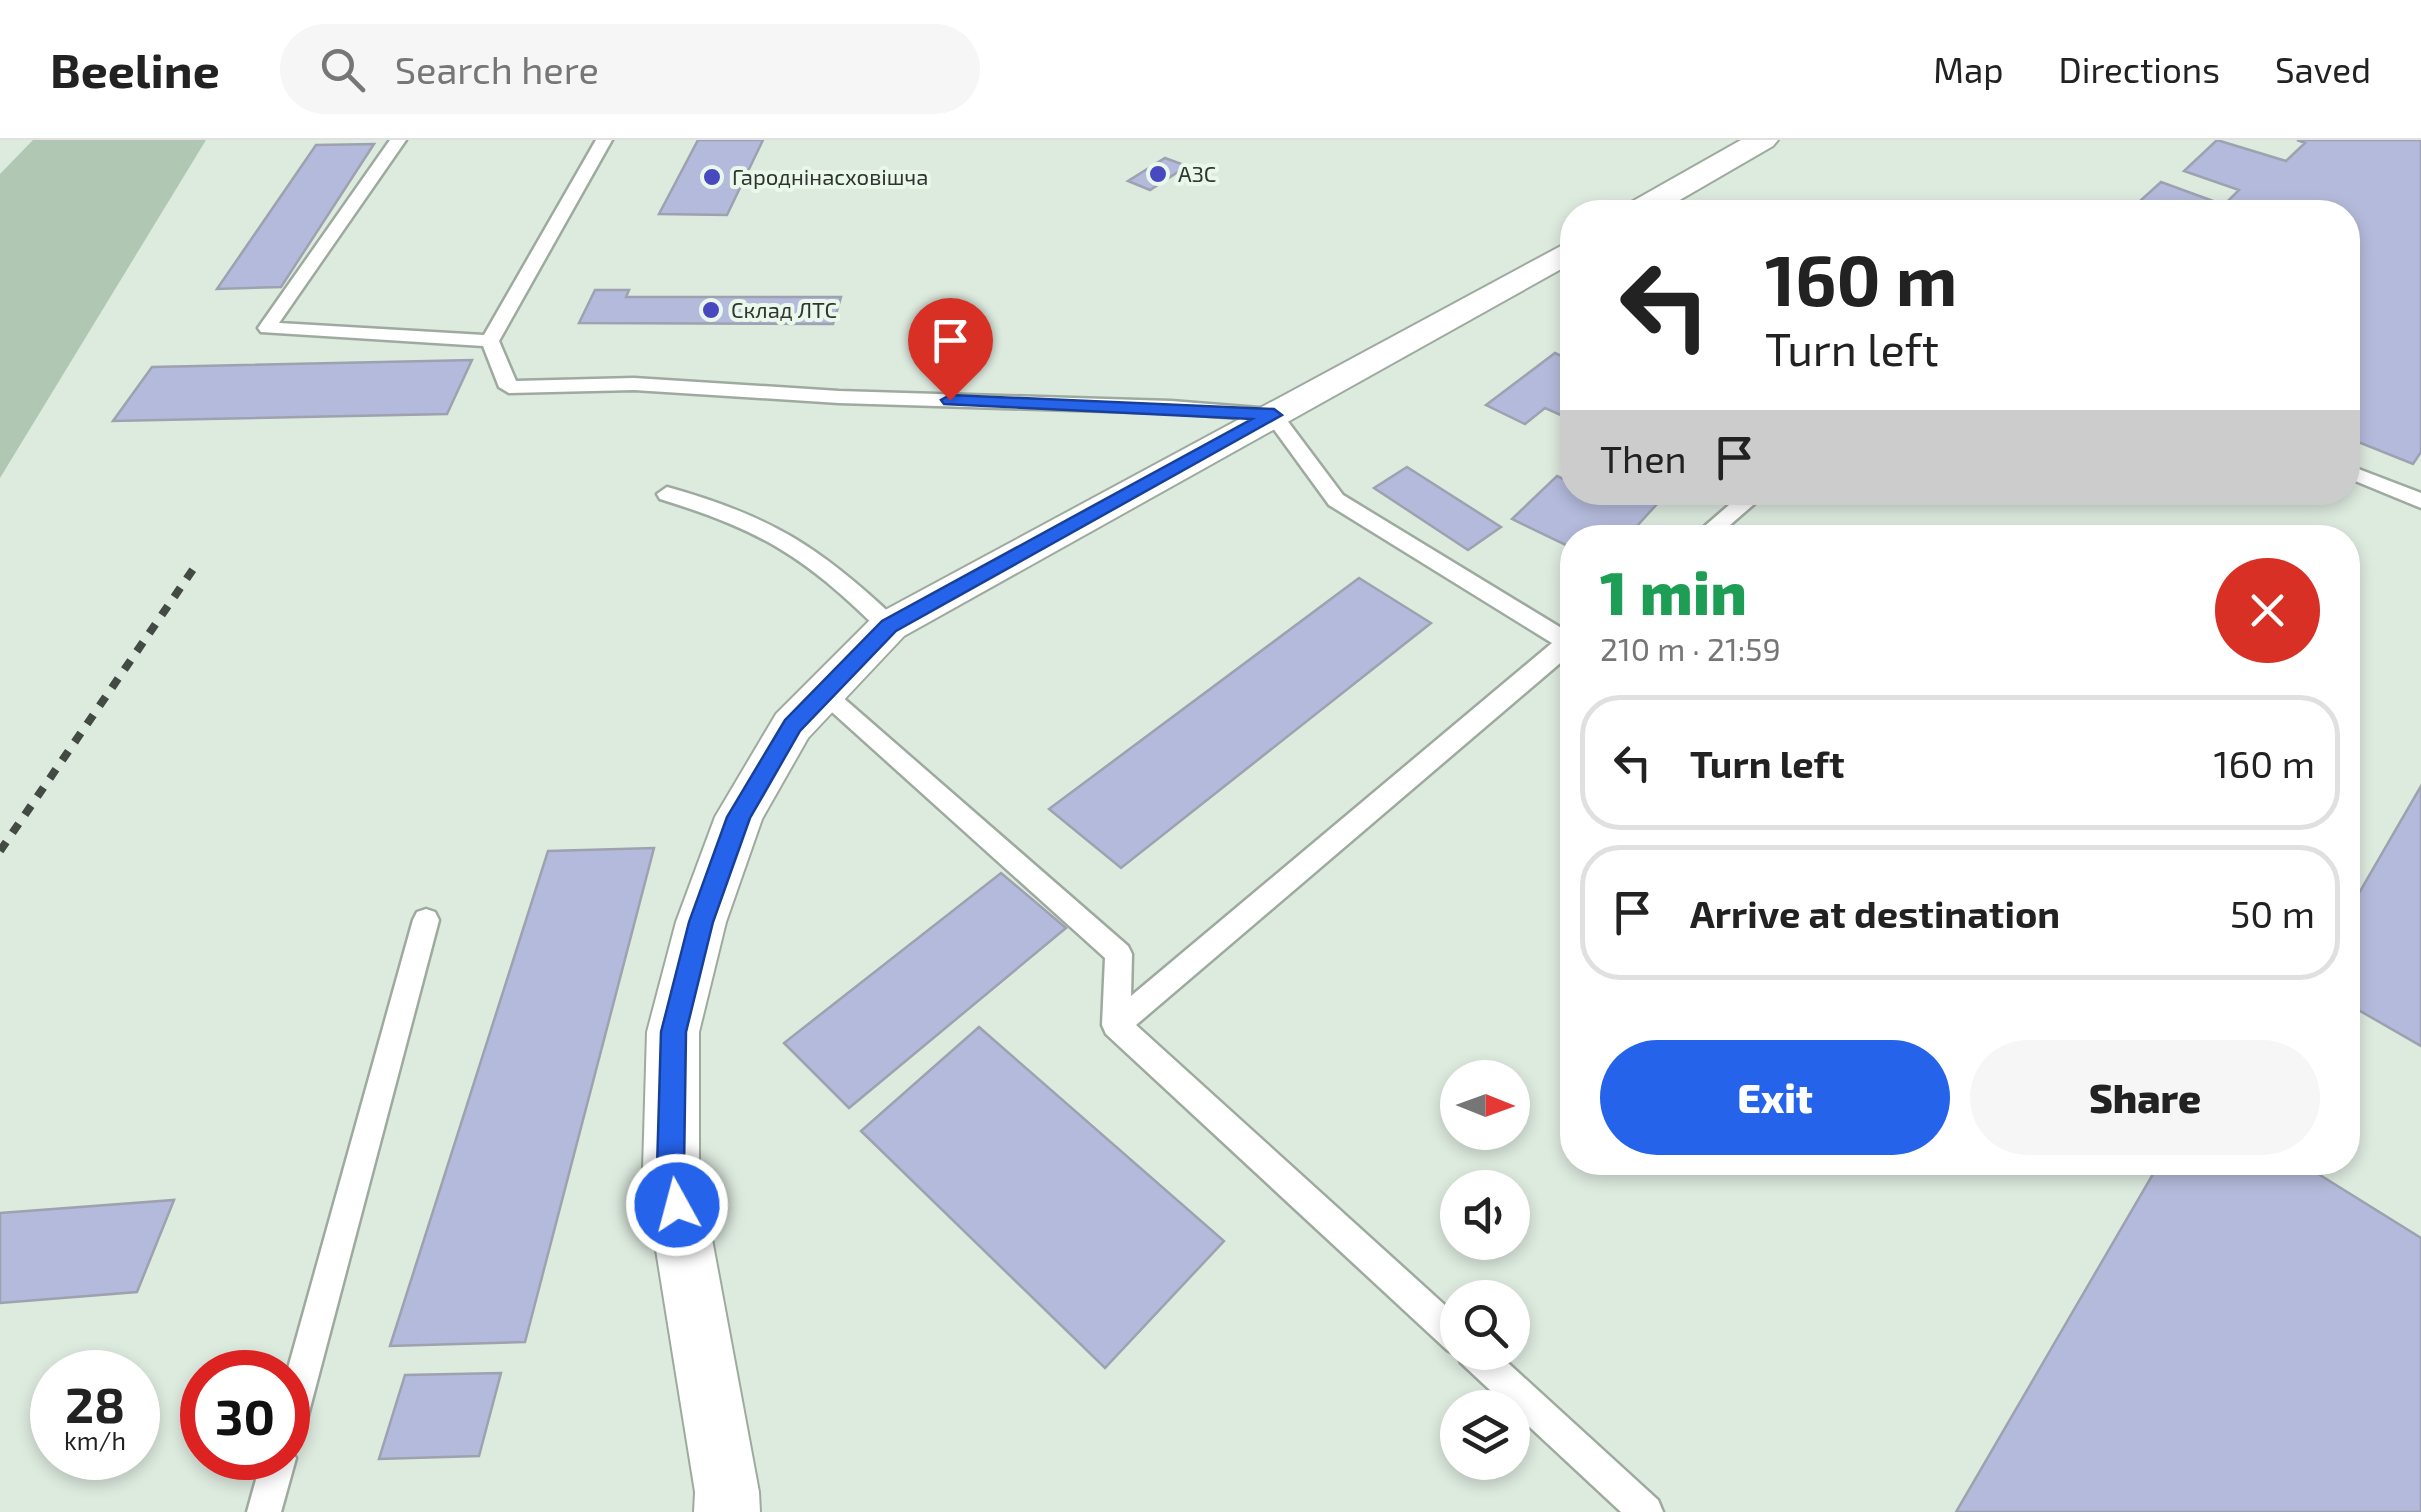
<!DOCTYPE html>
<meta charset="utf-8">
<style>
:root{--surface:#fff;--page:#f6f6f6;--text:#222;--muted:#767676;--line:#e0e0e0;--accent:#2563eb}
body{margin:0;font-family:"Exo 2",sans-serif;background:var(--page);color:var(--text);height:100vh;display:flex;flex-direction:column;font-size:38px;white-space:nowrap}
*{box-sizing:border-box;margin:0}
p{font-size:32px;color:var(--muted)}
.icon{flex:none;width:55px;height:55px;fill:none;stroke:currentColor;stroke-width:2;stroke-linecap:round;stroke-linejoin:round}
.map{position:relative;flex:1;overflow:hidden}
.details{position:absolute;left:1560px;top:385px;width:800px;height:650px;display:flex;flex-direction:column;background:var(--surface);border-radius:40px;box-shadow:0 5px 15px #0003}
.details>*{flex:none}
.hud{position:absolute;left:1560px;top:60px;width:800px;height:305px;border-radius:40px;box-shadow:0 5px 15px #0003;background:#fff;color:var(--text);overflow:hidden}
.needle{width:65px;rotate:91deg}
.tools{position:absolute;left:1440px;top:920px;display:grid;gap:20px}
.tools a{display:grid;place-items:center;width:90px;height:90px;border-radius:50%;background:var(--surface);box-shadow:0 5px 15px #0003;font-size:50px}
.speed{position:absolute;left:30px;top:1210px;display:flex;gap:20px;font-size:50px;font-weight:700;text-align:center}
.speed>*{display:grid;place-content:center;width:130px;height:130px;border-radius:50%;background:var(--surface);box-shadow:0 5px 15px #0003;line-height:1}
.speed small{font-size:25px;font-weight:400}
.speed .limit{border:15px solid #d22;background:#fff;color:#111}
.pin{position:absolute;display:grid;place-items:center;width:85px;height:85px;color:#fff;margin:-102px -42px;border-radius:50% 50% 50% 0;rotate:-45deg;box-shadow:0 0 10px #0007}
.pin .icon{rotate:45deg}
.me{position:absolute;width:110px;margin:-55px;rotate:353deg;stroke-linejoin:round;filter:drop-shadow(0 0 8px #0008)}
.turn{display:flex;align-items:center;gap:35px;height:210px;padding:0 40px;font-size:45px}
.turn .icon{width:130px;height:130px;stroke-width:2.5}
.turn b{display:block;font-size:70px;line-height:85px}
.then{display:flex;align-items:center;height:95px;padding:0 40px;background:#0003;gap:20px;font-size:38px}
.round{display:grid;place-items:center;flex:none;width:105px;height:105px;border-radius:52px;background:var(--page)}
.head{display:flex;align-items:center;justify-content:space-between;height:170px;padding:0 40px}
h1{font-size:60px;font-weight:800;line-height:75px;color:#1e9e55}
.action{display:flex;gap:20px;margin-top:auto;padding:20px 40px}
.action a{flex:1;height:115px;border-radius:60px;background:var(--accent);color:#fff;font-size:40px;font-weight:800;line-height:115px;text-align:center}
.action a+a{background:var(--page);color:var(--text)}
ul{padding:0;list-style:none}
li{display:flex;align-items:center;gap:30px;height:135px;margin:0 20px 15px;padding:0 20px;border:5px solid var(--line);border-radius:40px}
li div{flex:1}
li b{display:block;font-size:38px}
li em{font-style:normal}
header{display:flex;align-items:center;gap:60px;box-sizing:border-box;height:140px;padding:0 50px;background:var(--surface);border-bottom:2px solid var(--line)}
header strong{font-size:48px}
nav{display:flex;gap:55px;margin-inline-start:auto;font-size:35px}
.search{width:700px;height:90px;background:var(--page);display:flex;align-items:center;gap:25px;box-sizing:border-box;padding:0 35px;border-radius:55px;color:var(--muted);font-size:38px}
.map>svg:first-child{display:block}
.green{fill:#b0c8b3}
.building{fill:#b4badb;stroke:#9ea1af;stroke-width:2.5}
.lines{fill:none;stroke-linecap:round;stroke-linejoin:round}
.lane-casing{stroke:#9eaa9f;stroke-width:5}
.street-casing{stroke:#9eaa9f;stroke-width:4}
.lane{fill:#fff;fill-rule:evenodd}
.street{fill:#fff;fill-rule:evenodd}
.rail{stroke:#434943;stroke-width:8;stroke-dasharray:11 11;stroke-linecap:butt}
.route{fill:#2563eb;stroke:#184099;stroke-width:2.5}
.poi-dot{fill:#4849bf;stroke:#eaf7eb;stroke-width:4}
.labels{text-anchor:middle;stroke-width:8;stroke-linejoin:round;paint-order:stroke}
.far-poi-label{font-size:22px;fill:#303530;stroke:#eaf7eb;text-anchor:start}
</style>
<header>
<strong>Beeline</strong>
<div class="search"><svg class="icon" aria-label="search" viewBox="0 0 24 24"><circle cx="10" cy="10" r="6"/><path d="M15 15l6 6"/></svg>Search here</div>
<nav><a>Map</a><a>Directions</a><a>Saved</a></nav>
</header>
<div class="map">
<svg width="2421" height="1372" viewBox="0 0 2421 1372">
<rect width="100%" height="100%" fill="#ddeade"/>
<path class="green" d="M33 0H206L0 338V34Z"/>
<path class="building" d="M698 0H763L727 75 659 74Z
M2217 0 2286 21 2305 3 2297 0H2421V312L2413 324 2348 298V72H2128L2161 42 2224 65 2239 50 2184 31Z
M374 4 281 147 217 149 316 5Z
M1165 18 1187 26 1150 50 1128 41Z
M595 150H629L626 157H841L833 184 579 183Z
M1555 213 1572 221V269L1563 276 1545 268 1525 284 1486 265Z
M472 220 447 274 113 281 152 227Z
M1407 327 1501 387 1468 410 1374 348Z
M1557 336 1572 343V352H1668L1626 398H1572V408L1512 379Z
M1359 438 1431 483 1121 728 1049 669Z
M2421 646V906L2348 864V772Z
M654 708 525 1202 390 1206 548 711Z
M1001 733 1066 788 849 968 784 903Z
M979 887 1224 1101 1105 1228 861 991Z
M2160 1022H2299L2421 1098V1372H1956Z
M174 1060 137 1152 0 1163V1073Z
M501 1233 479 1316 379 1319 405 1235Z"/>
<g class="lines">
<g class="lane-casing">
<path id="lane" d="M390 0H406L279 183 484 195 596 0H612L499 201 516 241 634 238 839 251 1171 261 1273 269 1280 271 1343 355 1568 492 1572 491V513L1136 885 1458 1177V1212H1496L1658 1360 1663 1372H1621L1461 1223 1457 1215 1447 1210 1106 894 1102 885 1105 818 813 555 817 549H833L1128 806 1132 814 1131 856 1552 503 1329 365 1267 280 1171 273 839 263 634 250 509 253 499 247 483 206 261 192 258 188Z
M2348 325 2421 353V368L2348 338Z
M667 347C771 376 820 407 897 480L900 486 897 492H881C804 416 763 391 660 359L657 354Z
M1744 352H1768L1715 398H1691Z
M426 769 435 772 439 780 305 1287 300 1299 288 1304 287 1232 413 780 417 772Z
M288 1305 296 1318 281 1372H247L262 1318H288Z"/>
</g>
<g class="street-casing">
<path id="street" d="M1741 0H1778L1773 6 1659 72H1621L1626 65Z
M1572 100V123L904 496 808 598 762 679 726 782 699 892V1029L759 1352 760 1372H694L695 1352 643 1029 647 892 676 782 715 677 776 574 874 476Z"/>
</g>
<use href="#lane" class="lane"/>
<use href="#street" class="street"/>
<path class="rail" d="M0 711 196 425"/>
</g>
<path class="route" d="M950 255 1274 269 1282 275 896 491 800 591 750 678 713 782 686 892 684 1029 690 1065 686 1074 677 1078 667 1074 657 1029 661 892 689 782 727 677 785 580 882 481 1252 279 944 264 941 260Z"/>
<g class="poi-dot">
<circle cx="1158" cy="34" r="10"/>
<circle cx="712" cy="37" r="10"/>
<circle cx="711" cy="170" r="10"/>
</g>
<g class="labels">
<g class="far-poi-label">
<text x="1178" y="42">АЗС</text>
<text x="732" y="45">Гароднінасховішча</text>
<text x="731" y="178">Склад ЛТС</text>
</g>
</g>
</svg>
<div class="tools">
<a><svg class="needle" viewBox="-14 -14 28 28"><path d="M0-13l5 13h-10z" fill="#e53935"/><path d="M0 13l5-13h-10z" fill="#767676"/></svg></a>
<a><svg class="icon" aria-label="sound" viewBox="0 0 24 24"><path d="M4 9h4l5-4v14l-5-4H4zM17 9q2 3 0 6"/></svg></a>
<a><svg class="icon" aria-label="search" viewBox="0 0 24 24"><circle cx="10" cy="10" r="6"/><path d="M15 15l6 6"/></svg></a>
<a><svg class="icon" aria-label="layers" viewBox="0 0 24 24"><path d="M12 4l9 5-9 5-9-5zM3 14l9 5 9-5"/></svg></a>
</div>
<div class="speed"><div>28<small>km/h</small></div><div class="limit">30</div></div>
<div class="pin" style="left:950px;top:260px;background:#d93025"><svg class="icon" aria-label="arrive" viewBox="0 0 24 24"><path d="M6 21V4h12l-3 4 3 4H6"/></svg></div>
<svg class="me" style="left:677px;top:1065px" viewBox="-20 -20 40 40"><circle r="17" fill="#2563eb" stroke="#fff" stroke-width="3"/><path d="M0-11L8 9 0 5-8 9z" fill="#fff"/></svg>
<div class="hud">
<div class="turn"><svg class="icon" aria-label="left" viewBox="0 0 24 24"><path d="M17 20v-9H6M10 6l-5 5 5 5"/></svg><div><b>160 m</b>Turn left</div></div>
<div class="then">Then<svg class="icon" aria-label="arrive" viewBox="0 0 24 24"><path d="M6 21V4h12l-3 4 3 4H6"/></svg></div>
</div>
<section class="details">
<div class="head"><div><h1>1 min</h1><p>210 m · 21:59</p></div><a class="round" style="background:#d93025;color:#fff"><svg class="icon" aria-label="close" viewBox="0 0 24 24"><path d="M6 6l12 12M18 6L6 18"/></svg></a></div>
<ul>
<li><svg class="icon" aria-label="left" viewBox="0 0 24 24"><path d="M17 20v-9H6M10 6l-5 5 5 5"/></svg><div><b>Turn left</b></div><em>160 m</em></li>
<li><svg class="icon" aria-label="arrive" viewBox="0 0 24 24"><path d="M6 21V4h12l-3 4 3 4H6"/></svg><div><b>Arrive at destination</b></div><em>50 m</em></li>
</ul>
<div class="action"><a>Exit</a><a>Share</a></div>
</section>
</div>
